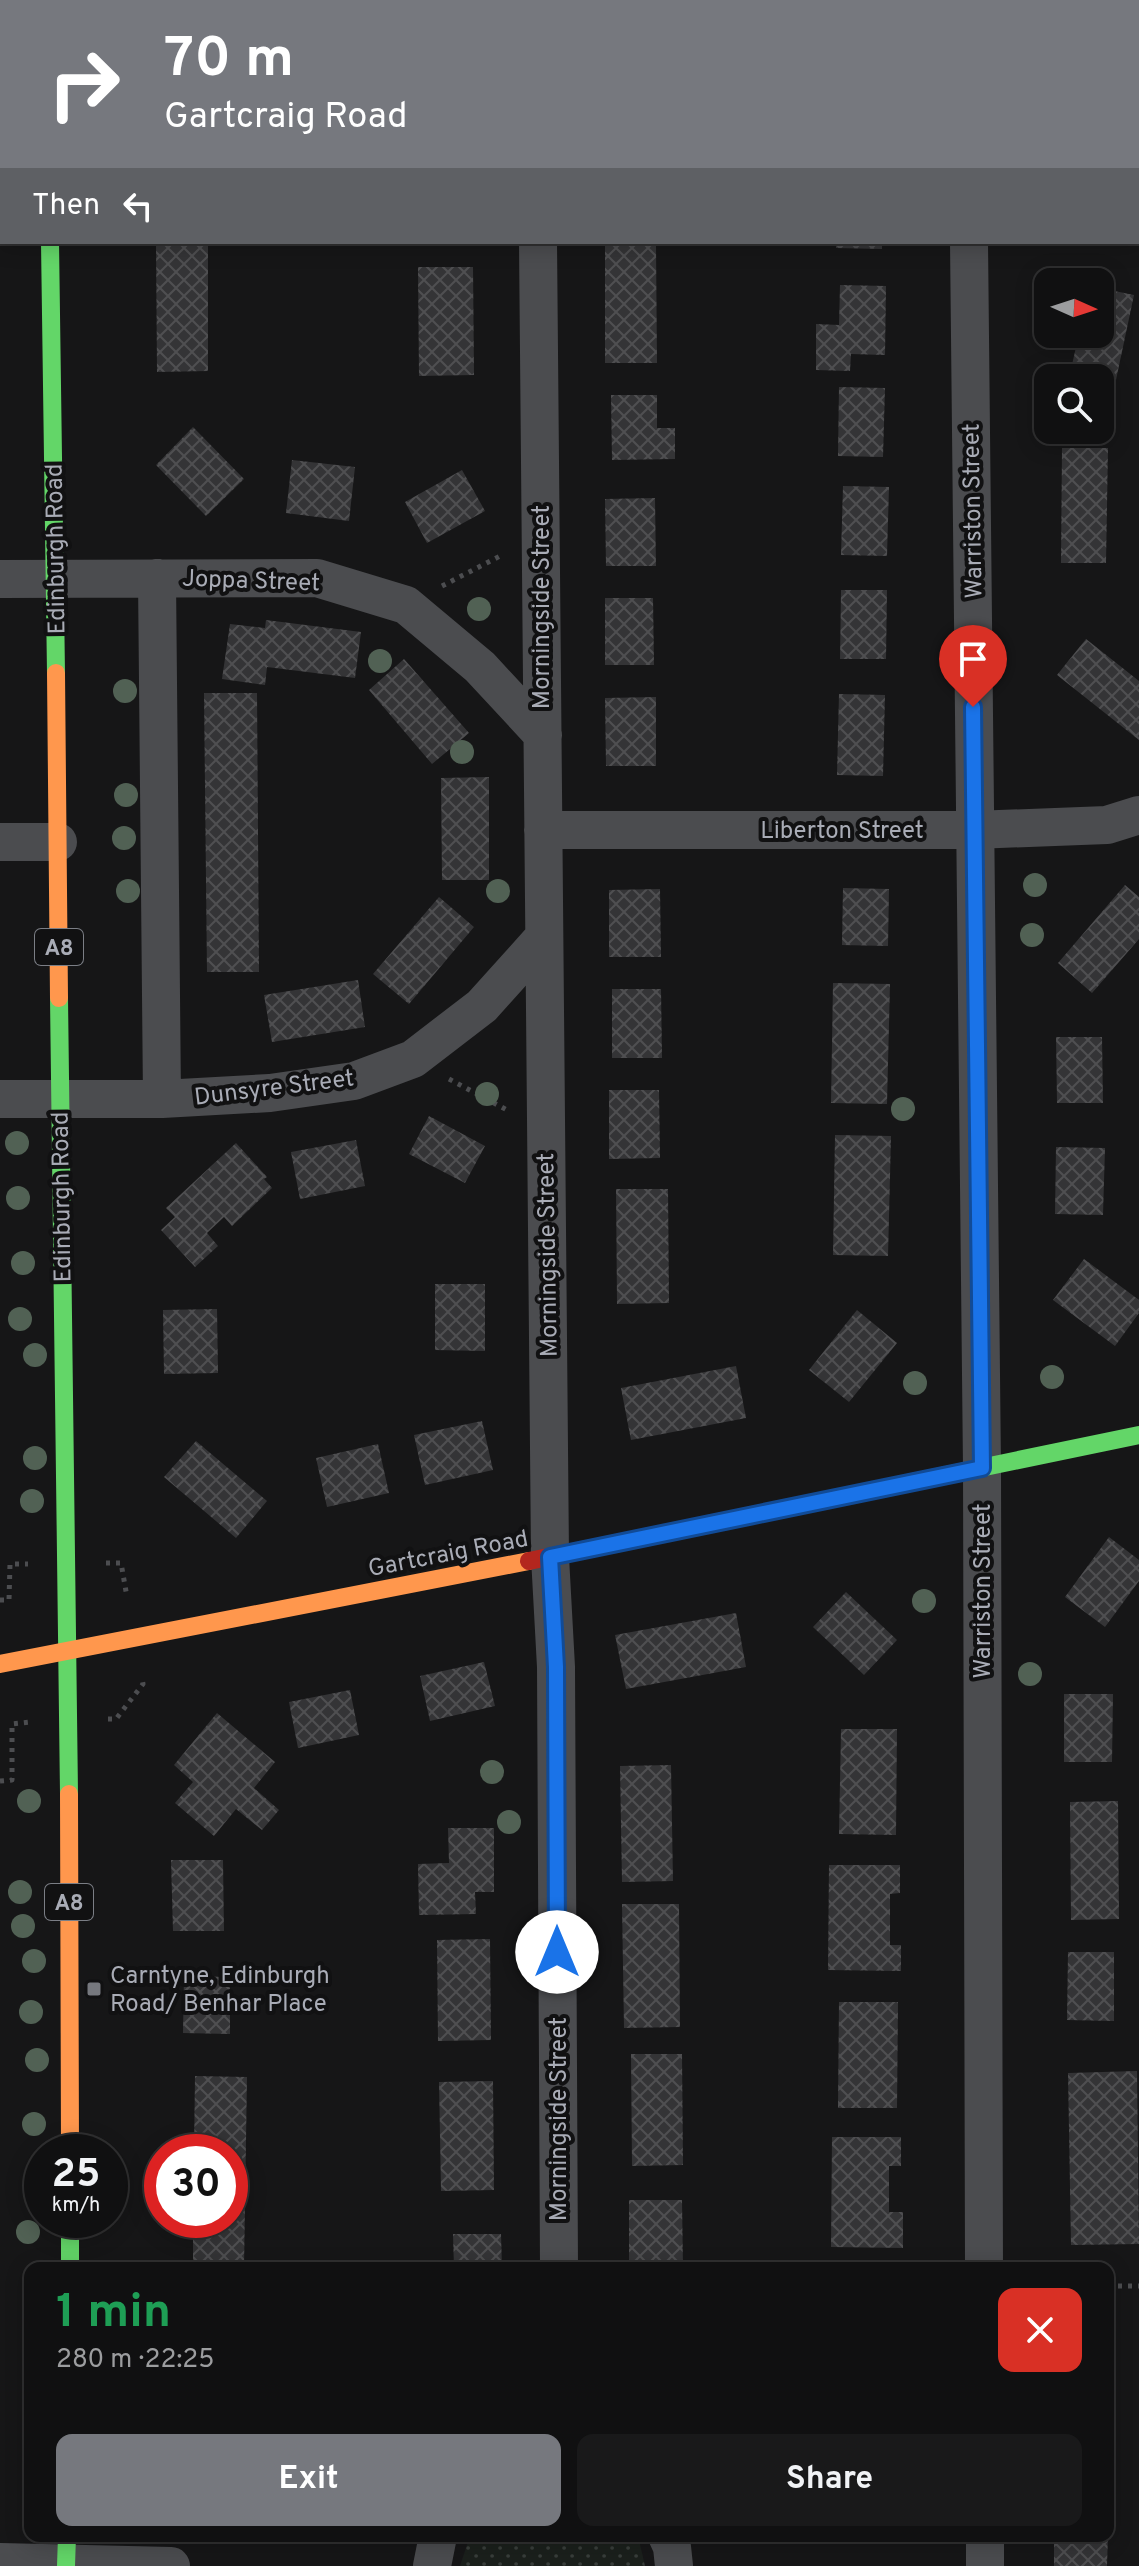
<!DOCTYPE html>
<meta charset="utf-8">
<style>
:root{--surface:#101011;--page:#19191a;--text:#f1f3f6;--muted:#9c9d9f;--line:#303031;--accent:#76787e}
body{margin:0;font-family:Overpass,sans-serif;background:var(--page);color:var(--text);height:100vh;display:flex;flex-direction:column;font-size:30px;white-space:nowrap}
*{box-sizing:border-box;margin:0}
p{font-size:26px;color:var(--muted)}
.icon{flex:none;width:44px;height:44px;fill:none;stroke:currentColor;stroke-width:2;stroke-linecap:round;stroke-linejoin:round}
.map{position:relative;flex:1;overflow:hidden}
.details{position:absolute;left:24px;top:2262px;width:1090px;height:280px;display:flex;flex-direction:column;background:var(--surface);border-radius:16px;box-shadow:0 4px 20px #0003,0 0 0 2px var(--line)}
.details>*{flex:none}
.banner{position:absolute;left:0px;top:0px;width:1140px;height:244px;box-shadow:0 4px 20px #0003,0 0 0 2px var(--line);background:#76787e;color:#fff;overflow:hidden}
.needle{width:52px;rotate:93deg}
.tools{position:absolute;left:1034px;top:268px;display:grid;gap:16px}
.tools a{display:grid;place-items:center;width:80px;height:80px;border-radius:16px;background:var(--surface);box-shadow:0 4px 20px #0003,0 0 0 2px var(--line);font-size:40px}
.speed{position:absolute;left:24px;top:2134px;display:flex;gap:16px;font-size:40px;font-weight:700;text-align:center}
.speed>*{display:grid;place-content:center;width:104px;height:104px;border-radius:50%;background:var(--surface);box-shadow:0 4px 20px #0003,0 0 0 2px var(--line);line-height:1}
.speed small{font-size:20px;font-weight:400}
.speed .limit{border:12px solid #d22;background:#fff;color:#111}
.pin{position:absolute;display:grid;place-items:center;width:68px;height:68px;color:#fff;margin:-82px -34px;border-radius:50% 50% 50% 0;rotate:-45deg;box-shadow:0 0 8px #0007}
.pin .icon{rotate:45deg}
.me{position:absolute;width:88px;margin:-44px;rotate:0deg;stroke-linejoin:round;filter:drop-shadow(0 0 6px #0008)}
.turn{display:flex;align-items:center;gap:28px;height:168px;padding:0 32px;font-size:36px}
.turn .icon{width:104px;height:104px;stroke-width:2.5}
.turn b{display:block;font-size:56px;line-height:68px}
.then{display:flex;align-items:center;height:76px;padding:0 32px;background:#0003;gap:16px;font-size:30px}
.round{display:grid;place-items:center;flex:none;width:84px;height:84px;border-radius:16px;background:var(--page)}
.overview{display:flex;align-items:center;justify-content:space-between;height:136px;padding:0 32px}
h1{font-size:48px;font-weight:700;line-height:60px;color:#1e9e55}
.button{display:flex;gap:16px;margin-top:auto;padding:16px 32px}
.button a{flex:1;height:92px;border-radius:16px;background:var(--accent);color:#fff;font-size:32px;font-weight:700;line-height:92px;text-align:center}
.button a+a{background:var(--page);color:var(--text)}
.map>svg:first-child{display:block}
.grass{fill:url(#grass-dots)}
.building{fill:url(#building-cross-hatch)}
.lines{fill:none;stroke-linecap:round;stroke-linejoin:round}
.path{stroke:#4c4d50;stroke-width:5;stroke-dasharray:4 6;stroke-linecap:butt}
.street{stroke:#4b4c4f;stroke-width:38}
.fast{stroke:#63d668;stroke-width:18}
.slow{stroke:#ff974d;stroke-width:18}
.jam{stroke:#b3261e;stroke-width:18}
.tree{fill:#516154}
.route-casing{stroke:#114b97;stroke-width:20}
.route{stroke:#1a73e8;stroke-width:14}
.poi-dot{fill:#76787e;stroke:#111112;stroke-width:3}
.labels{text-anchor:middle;stroke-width:8;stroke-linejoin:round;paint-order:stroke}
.shield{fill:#111112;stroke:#7b7e85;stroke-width:2}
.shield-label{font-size:22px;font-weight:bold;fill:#a9acb6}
.street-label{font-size:24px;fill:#a9acb6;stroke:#111112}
.poi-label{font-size:24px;fill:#a9acb6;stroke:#111112;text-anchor:start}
</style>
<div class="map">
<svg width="1139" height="2566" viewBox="0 0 1139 2566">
<defs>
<pattern id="grass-dots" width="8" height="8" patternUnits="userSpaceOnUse" patternTransform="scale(2)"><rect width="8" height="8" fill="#1b201c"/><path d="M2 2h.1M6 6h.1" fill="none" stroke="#393e3b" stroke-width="1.8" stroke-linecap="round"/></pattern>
<pattern id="building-cross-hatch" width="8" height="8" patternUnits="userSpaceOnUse" patternTransform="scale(2)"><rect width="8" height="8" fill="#343436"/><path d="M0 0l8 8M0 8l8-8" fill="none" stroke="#4f4f51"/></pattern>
</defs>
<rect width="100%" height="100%" fill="#161617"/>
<path class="grass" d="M470 2536H638L645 2566H460Z"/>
<path class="building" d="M156 242H208V371L157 372Z
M836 242H882V249L836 248Z
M656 245 657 363H605V246Z
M418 267H473L474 375 419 376Z
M840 285 886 286 885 355 851 354 850 371 816 370V324L839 325Z
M1100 288 1134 295 1110 408 1100 405V378H1069L1079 334H1100Z
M839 387 885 388 883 457 838 456Z
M611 395H657V428H675V459L612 460Z
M193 427 244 479 206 516 156 465Z
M1062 448H1108L1106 563H1061Z
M292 460 355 467 349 521 286 513Z
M462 470 485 511 427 543 405 502Z
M843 486 889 487 887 556 841 555Z
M655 498 656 566H606L605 499Z
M841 590H887L886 659H840Z
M605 598H653L654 665H605Z
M266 620 361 632 355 678 267 667 265 685 222 679 230 624 265 628Z
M1086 639 1139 681V740L1057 675Z
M404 659 469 733 432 764 369 690Z
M204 693H257L259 972H207Z
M839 694 885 695 883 776 837 775Z
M656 697V766H606L605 698Z
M489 777V880H442L441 778Z
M1125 885 1139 897V939L1092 993 1058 963Z
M843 888 889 889 888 946 842 945Z
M660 889 661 957H609V890Z
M439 897 474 927 409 1004 373 974Z
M358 980 365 1027 272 1042 264 995Z
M833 983 890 984 887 1104 831 1103Z
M612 989H661L662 1058H612Z
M1056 1037H1102L1103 1103H1057Z
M609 1090H659L660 1158 609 1159Z
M429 1116 485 1146 465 1183 409 1154Z
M835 1135 891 1136 888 1256 833 1255Z
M356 1140 365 1186 300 1199 291 1152Z
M236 1143 267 1177 264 1179 272 1188 232 1226 224 1217 207 1233 218 1246 195 1267 161 1230 175 1217 166 1208Z
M1056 1147 1105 1148 1103 1215 1055 1214Z
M616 1189H668L669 1303 617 1304Z
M1084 1259 1139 1300V1313L1115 1346 1053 1300Z
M435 1284H485V1351L435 1350Z
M217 1309 218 1373 164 1374 163 1310Z
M857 1310 897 1343 849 1402 809 1370Z
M736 1366 746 1418 631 1440 621 1388Z
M482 1421 493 1470 425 1485 414 1435Z
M196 1441 267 1501 236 1538 164 1477Z
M378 1444 389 1493 327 1507 316 1458Z
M1109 1537 1139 1560V1581L1105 1627 1065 1597Z
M846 1592 897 1640 864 1675 813 1627Z
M736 1613 746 1667 626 1689 615 1635Z
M484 1662 495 1706 430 1721 420 1676Z
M350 1690 359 1735 298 1748 289 1702Z
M1064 1694H1113L1112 1762H1064Z
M217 1713 275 1762 254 1788 279 1810 262 1830 236 1809 214 1836 175 1803 193 1782 174 1765Z
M841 1729H897L896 1835 839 1834Z
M671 1765 673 1881 622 1882 620 1766Z
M1118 1801 1119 1919 1071 1920 1070 1802Z
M448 1828H494V1892H475L476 1914 419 1915 418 1864 449 1863Z
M171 1860H223L224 1931H173Z
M829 1865H900V1893L890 1894V1945H901V1971L828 1970Z
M622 1904H679L680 2027 624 2028Z
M490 1939 491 2040 438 2041 437 1940Z
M1068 1952H1114V2021L1067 2020Z
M184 1976 230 1977V2034L183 2033Z
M839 2002H898L897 2108H838Z
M631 2054H682L683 2165 632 2166Z
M1137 2071 1139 2244 1071 2245 1068 2073Z
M195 2076 247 2077 244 2268H193V2220H230V2152H194Z
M493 2081 494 2190 441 2191 439 2082Z
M832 2137H901V2166H889V2212H903V2248L831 2247Z
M629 2200H682L683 2268H629Z
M453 2234H501L502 2268H454Z
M1054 2536H1108L1107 2566H1054Z"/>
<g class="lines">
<path class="path" d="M0 125H2
M442 586 504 554
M449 1079 507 1110
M106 1563H121L127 1597
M0 1600H9L10 1564H28
M108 1719H116L143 1684 142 1678
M0 1781 12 1780V1724L30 1722
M1108 2286H1139"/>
<path class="street" d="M967 0V2
M470 2 561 0
M0 14H2
M538 242 550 1557 556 1667 559 2268
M969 242 982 1468 984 2268
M157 578 162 1099
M0 579 317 578 406 605 480 667 543 735
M543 830H974L1107 825 1139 815
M0 842H58
M0 1099H162L270 1093 354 1081 413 1059 482 1006 544 937
M667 2536 672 2547 674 2566
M985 2536V2566
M0 2562 171 2566
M432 2566 438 2536"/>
<path class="fast" d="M50 242 56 673
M59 998 69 1794
M797 1506 1139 1435
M70 2220V2268
M66 2566 67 2536"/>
<path class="slow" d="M46 0V2
M56 673 59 998
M0 1664 529 1561
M69 1794 70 2152"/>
<path class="jam" d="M529 1561 797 1506"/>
</g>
<g class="tree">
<circle cx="479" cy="609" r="12"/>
<circle cx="380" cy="661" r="12"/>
<circle cx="125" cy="691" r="12"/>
<circle cx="462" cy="752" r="12"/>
<circle cx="126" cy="795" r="12"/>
<circle cx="124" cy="838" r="12"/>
<circle cx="1035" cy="885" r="12"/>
<circle cx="128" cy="891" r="12"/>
<circle cx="498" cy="891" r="12"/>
<circle cx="1032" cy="935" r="12"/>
<circle cx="487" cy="1094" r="12"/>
<circle cx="903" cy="1109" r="12"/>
<circle cx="17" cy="1143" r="12"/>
<circle cx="18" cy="1198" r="12"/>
<circle cx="23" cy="1263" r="12"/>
<circle cx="20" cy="1319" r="12"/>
<circle cx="35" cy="1355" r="12"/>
<circle cx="1052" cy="1377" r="12"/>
<circle cx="915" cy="1383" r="12"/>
<circle cx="35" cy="1458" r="12"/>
<circle cx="32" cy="1501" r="12"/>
<circle cx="924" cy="1601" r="12"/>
<circle cx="1030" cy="1674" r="12"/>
<circle cx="492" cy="1772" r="12"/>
<circle cx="29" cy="1801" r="12"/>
<circle cx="509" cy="1822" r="12"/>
<circle cx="20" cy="1892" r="12"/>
<circle cx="23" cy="1926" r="12"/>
<circle cx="34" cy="1961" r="12"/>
<circle cx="31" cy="2012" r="12"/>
<circle cx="37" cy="2060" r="12"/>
<circle cx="34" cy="2124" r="12"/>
<circle cx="28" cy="2232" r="12"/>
</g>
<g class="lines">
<g class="route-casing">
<path id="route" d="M557 1952 556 1667 550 1557 982 1468 973 707"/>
</g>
<use href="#route" class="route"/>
</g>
<rect class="poi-dot" x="86" y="1981" width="16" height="16" rx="4"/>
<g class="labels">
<g class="shield">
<rect x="35" y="929" width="48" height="36" rx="6"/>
<rect x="45" y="1884" width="48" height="36" rx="6"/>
</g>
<g class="shield-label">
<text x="59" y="955">A8</text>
<text x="69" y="1910">A8</text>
</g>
<g class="street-label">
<text transform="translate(972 511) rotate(-91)" y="8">Warriston Street</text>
<text transform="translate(55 549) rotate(-91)" y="8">Edinburgh Road</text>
<text transform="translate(251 580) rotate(2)" y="8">Joppa Street</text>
<text transform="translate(541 607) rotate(-90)" y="8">Morningside Street</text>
<text x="842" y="838">Liberton Street</text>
<text transform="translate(274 1087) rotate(-7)" y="8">Dunsyre Street</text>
<text transform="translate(61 1197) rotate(-91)" y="8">Edinburgh Road</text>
<text transform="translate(547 1255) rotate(-91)" y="8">Morningside Street</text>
<text transform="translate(448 1553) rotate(-11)" y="8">Gartcraig Road</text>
<text transform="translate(982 1591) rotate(-90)" y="8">Warriston Street</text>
<text transform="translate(558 2119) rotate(-90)" y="8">Morningside Street</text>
</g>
<g class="poi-label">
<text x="110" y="1983">Carntyne, Edinburgh<tspan x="110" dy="28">Road/ Benhar Place</tspan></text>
</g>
</g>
</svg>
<div class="tools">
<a><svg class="needle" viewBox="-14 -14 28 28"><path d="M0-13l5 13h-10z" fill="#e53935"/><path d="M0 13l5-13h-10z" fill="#9c9d9f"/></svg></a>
<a><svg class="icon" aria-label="search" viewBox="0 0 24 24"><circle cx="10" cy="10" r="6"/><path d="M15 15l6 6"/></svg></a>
</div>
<div class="speed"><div>25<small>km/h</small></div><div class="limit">30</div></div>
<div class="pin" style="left:973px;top:707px;background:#d93025"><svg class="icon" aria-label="arrive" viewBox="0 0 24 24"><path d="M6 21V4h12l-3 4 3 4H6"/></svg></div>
<svg class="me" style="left:557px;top:1952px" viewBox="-20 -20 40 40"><circle r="19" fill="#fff"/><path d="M0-13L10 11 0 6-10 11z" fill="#1a73e8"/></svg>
<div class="banner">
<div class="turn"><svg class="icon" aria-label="right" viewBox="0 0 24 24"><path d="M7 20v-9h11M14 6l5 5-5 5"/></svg><div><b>70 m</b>Gartcraig Road</div></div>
<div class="then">Then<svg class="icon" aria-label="left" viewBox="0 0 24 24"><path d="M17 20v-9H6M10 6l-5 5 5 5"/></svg></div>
</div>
<section class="details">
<div class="overview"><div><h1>1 min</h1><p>280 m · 22:25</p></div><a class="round" style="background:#d93025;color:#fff"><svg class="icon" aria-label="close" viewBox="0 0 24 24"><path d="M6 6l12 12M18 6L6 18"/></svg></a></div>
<div class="button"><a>Exit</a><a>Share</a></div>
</section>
</div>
